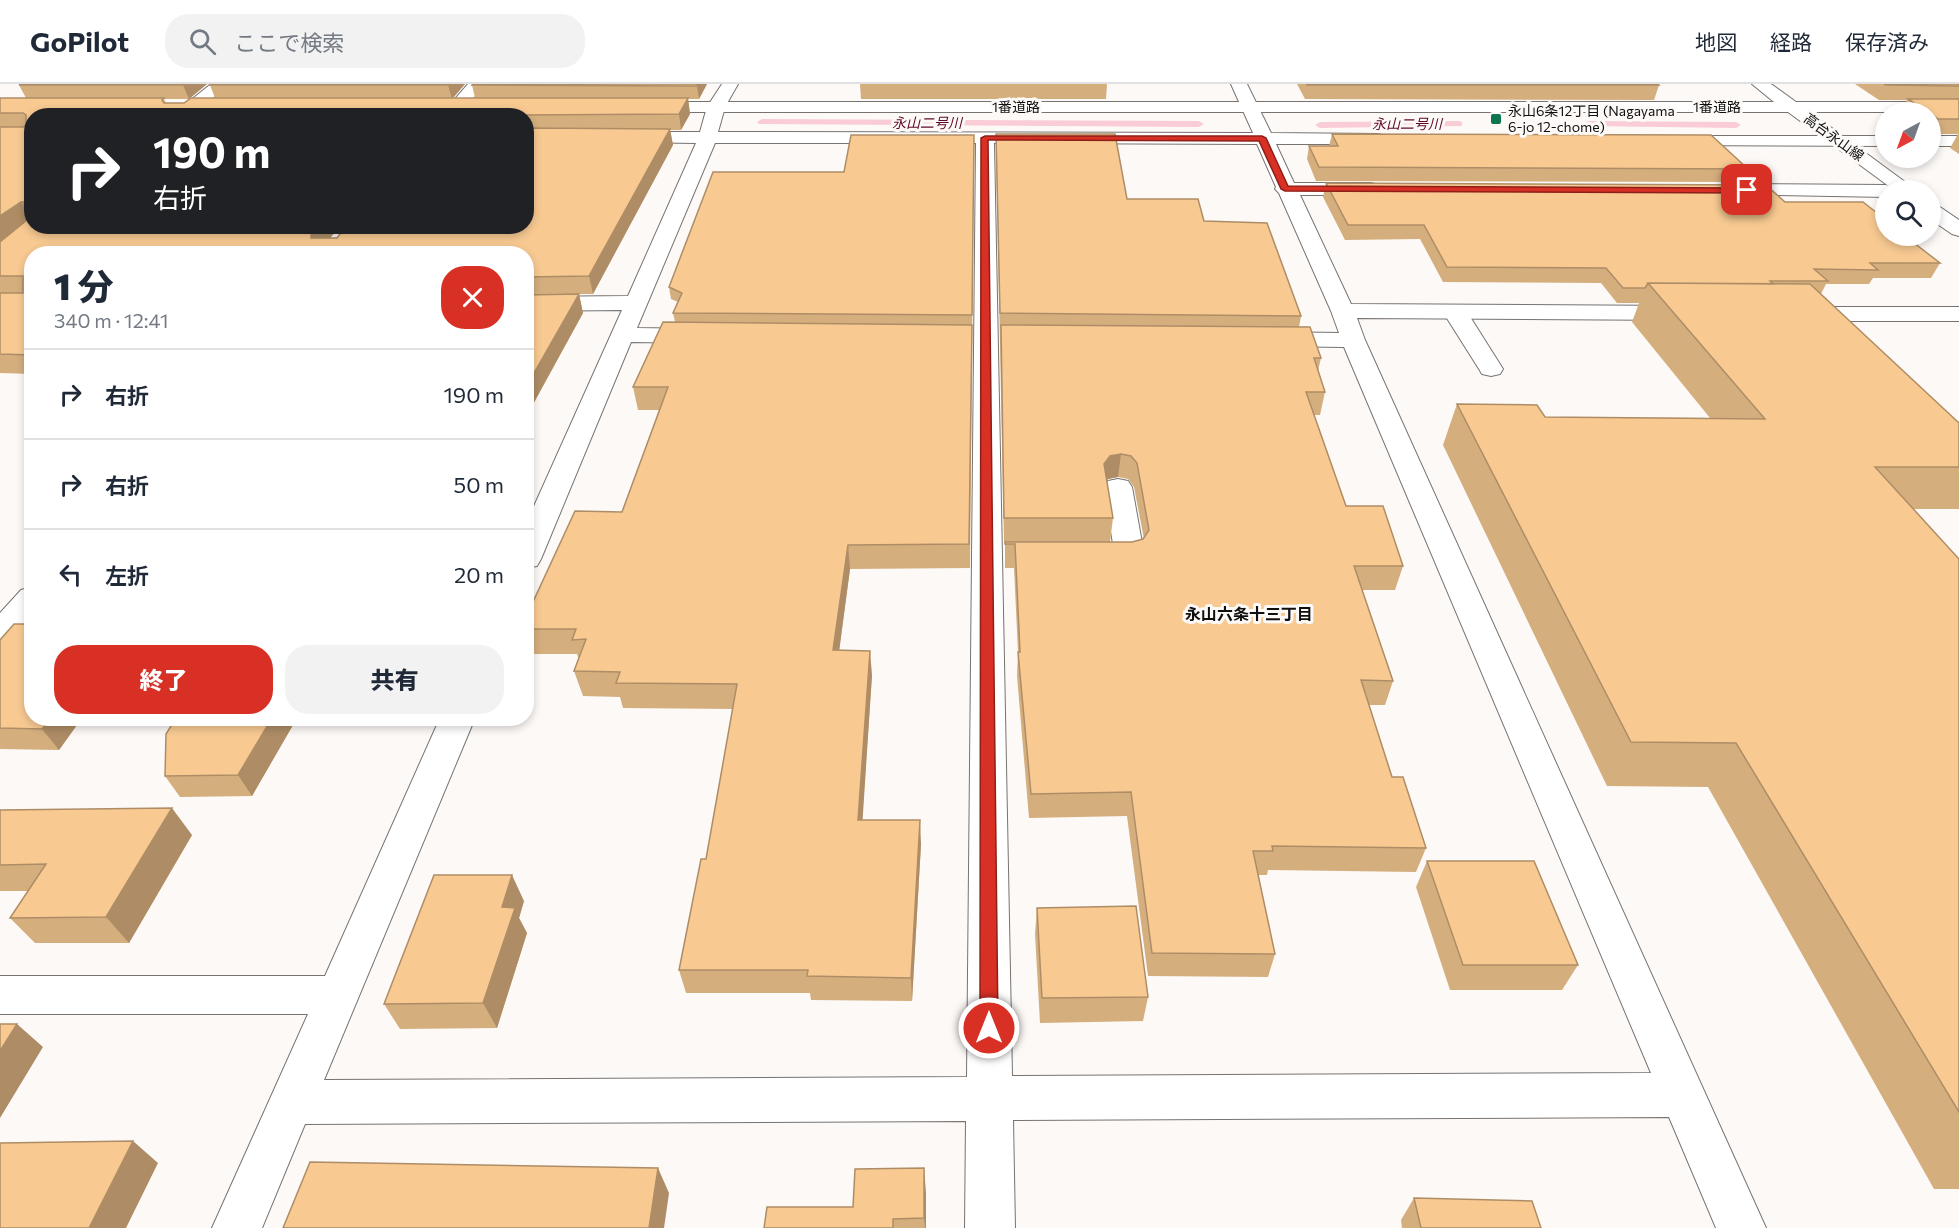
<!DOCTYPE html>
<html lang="ja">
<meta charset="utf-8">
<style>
:root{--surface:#fff;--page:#f2f2f3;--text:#1f2937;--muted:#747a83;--line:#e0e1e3;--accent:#d93025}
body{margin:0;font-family:Commissioner,"Noto Sans JP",sans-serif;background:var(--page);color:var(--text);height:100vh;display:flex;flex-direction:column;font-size:22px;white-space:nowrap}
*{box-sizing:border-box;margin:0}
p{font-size:20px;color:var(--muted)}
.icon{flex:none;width:33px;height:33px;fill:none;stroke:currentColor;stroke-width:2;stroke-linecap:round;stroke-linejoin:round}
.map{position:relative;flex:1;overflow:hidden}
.panel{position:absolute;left:24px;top:162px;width:510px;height:480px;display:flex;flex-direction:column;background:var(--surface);border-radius:24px;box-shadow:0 3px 9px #0003}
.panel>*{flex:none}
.banner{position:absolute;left:24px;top:24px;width:510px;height:126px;border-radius:24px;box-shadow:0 3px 9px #0003;background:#202124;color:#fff;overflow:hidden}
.needle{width:39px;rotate:221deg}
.controls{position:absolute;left:1875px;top:18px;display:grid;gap:12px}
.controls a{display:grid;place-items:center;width:66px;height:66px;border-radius:50%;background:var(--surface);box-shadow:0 3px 9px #0003;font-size:30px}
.pin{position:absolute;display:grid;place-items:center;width:51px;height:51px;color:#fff;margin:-26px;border-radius:12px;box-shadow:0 3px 9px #0006}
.me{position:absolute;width:66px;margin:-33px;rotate:0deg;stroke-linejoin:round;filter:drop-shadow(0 0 4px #0008)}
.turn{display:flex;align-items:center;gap:21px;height:126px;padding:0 30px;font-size:27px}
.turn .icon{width:78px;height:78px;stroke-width:2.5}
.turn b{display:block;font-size:42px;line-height:51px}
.round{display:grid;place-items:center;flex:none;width:63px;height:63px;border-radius:24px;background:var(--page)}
.head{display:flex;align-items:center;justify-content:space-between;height:102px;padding:0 30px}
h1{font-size:36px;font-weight:800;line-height:45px}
.button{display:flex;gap:12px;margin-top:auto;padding:12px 30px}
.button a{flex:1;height:69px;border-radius:24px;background:var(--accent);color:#fff;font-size:24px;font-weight:800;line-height:69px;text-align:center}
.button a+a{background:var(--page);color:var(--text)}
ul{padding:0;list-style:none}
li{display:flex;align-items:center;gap:18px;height:90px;padding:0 30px;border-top:2px solid var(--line)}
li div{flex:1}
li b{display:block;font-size:22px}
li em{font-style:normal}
header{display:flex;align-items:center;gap:36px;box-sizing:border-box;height:84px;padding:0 30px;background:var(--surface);border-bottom:2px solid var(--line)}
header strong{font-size:28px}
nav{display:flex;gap:33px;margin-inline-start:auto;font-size:21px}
.search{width:420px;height:54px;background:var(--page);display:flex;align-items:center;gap:15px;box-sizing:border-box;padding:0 21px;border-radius:24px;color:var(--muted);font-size:22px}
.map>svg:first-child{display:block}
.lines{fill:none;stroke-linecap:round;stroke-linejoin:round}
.stream{fill:#faccd5;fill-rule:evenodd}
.service-casing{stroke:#767371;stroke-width:2}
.minor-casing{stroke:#767371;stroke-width:2}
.tertiary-casing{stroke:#767371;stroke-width:2}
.service{fill:#fff;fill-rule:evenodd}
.minor{fill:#fff;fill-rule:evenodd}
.tertiary{fill:#fff;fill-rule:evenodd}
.wall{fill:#d5ae7e;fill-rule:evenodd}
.shaded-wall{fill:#ae8d66}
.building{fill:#f8ca92;stroke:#ae8d66;stroke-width:1.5}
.route{fill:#d93025;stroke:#8d1f18;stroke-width:1.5}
.poi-dot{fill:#0b764f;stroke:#fcf9f7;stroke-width:2}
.labels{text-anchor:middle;stroke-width:6;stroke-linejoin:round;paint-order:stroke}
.far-street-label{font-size:14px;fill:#100f0f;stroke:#fcf9f7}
.far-poi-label{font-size:14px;fill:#100f0f;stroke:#fcf9f7;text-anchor:start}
.far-water-label{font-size:14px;font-style:italic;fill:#5e0628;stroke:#fcf9f7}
.neighbourhood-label{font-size:16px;font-weight:bold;fill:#100f0f;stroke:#fcf9f7}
</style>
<header>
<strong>GoPilot</strong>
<div class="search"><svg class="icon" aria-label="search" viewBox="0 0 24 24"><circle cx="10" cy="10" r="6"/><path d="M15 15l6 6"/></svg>ここで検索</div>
<nav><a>地図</a><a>経路</a><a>保存済み</a></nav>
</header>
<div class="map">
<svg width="1959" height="1144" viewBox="0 0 1959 1144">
<rect width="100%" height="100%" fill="#fcf9f7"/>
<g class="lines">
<path class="stream" d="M762 35 1199 37 1204 40 1199 43 759 40 757 38Z
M1459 37 1462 38V42L1320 44 1315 41 1320 38Z
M1588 37 1736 38 1741 41 1736 44 1585 42 1583 40Z"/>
<g class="service-casing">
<path id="service" d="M1455 221 1463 223 1467 228 1503 285 1500 290 1491 292 1482 290 1479 285 1443 228 1447 223Z
M1118 395 1128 397 1132 403 1144 470 1140 477C1123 481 1103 481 1086 477L1082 470 1086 463 1113 460 1104 403 1108 397Z"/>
</g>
<g class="minor-casing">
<path id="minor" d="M211 0H230L191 32H171Z
M468 0H485L463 27H451L448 23Z
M722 0H738L725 23 718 48 1253 49 1231 0H1247L1271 49 1377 50 1383 51 1386 55 1383 59 1377 60H1276L1294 99H1371L1378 101 1381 105 1378 109 1371 111H1300L1351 220 1681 222 1689 224 1693 229 1689 234 1681 236 1357 234 1365 256 1766 1144H1716L1669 1033 1013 1036 1015 1144H965L966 1037 305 1040 262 1144H212L308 930H0V892H325L440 634H475L324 996 967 993 976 59H715L637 244 702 245 710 247 714 252 710 257 702 259 631 258 541 475 537 482 526 484V440L622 226 526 227V213L628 212 696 59 627 58 621 57 618 53 621 49 627 48H700L707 23ZM994 59 1257 60 1276 103 1275 105 1279 109 1331 227 1339 249 1270 248 1262 250 1258 255 1262 260 1270 262 1344 263 1651 989 1012 992Z
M1674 52H1886V62L1668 61 1665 57 1668 53Z
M1930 52H1959V62H1930Z
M1728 100 1886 101 1893 103 1896 106H1886V113L1721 110 1718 106 1721 102Z
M1796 223H1959V237H1796L1788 235 1784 230 1788 225Z
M32 503V534L11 557 0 560V529L21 506Z"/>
</g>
<g class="tertiary-casing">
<path id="tertiary" d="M1752 0H1771L1796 18H1959V28H1810L1916 106H1894L1788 28H644L638 27 635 23 638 19 644 18H1774Z
M1930 119 1937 121 1959 136V152L1952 150 1930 135Z"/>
</g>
<use href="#service" class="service"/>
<use href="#minor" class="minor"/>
<use href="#tertiary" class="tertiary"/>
</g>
<path class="wall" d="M21 0H207L189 15H164L166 19H184L215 14 210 1 211 0H465L453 14H475L472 1 707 0 699 15H688L690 30 681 46H670L673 61 593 210H579L583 229 526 333V170H32V290L0 289V14H26L19 1ZM32 32H526V142L330 154 32 142Z
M860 0H1107L1106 15H861Z
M1297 0H1658L1659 1 1654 16 1305 15Z
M1855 0H1959V70L1950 64 1958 50H1930V28H1901L1907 16H1879Z
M1332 50 1748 85 1742 98 1316 97 1307 75 1309 62H1329Z
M974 51 970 484 850 485 839 566 872 591 862 736 921 760 912 917 811 916 810 909H686L679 886 706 775 733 625 623 624 620 613 583 612 574 587 579 576 577 570H530L526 560V533L622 428 659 326H638L633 303 675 238 673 229 678 218 671 215 669 203 844 88Z
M996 62 1127 115 1204 137 1301 232 1299 243 1321 274 1318 287 1325 308 1320 331H1314L1346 422 1403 482 1395 506H1362L1393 597 1385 621H1369L1392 693 1426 764 1416 788 1268 786 1267 791H1258L1275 870 1268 893 1148 892 1127 732 1029 734 1017 592 1018 568 1014 484H1005V458H1132L1144 455 1134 403 1128 395 1118 393 1108 395 1106 396 1113 434 1110 458H1004Z
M1326 99 1785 118 1940 179 1931 194H1873L1869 200H1826L1821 210 1959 339V425H1913L1959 475V1105H1934L1708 703 1607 702 1443 361 1457 320 1545 333 1710 334 1632 238 1639 219H1617L1601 199 1443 198 1420 155 1345 156 1323 113Z
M0 556 32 634H82L59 666 0 665Z
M176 634H297L252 712 180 713 165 692Z
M0 726 192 751 129 859H35L10 834 28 807H0Z
M1427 777 1578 881 1562 906H1450L1416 803Z
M524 817 519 834 527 849 497 944 400 945 384 920Z
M1037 824 1148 913 1143 937 1040 939 1035 850Z
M926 1109V1144H764L853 1123Z
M1414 1114 1541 1144H1402L1401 1136Z"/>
<path class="shaded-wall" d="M185 0H207L189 15 183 1Z
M449 0H465L452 15 448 1Z
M697 0H707L699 15 697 2Z
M688 14 690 30 681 46 679 30Z
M670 45 673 61 593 210 589 192Z
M21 118 31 135 0 157V132Z
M318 142H340L318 169 311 154V151Z
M579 210 583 229 526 333V303Z
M1121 370 1118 393 1108 395 1102 403 1104 380 1110 372Z
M848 461 850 485 836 591 833 566Z
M870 567 872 591 861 760 858 736Z
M51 634H82L59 666 42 645Z
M272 634H297L252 712 238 691Z
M172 724 192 751 129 859 106 833Z
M920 736 921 760 912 917 911 894Z
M512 791 524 817 519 834 527 849 497 944 483 919 502 823Z
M17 940 43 963 0 1034V967Z
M133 1057 158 1079 126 1144H89Z
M658 1084 669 1109 664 1144H649Z
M924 1084 926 1109V1144H925L924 1134Z"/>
<path class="building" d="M21 0H185L183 1H19Z
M211 0H449L448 1H210Z
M473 0H697V2L472 1Z
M1307 0H1658L1659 1H1307Z
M1884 0H1959V2L1886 1Z
M0 14H164L162 16 164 19H184L191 14H688L679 30 520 31V32H32V123L24 122V118H21L0 132V43H23L26 41V31L23 29H0Z
M1908 15H1959V35H1938L1930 30V28H1928Z
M526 44 670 45 589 192 526 193V170H32V271L0 270V209H23V192H0V158L32 132V142H318L311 151V154H337L346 142H526Z
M996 50H1115L1127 115H1198L1204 137 1267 139 1301 232 1000 229Z
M1332 50 1711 51 1748 85 1319 83 1309 62H1338Z
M851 51H974L972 231 673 229 682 209 669 203 713 88H844Z
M1326 99 1766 101 1785 118H1863L1886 136V152H1905L1940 179H1870L1878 186 1814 185 1828 197H1770L1773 200 1648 199 1645 204H1623L1606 184 1447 183 1424 141H1348Z
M1648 199 1810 200 1959 339V383H1875L1959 475V1028L1736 659 1631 658 1457 320 1537 321 1545 333 1765 335Z
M579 210 526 303V211Z
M663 238 972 241 969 460 848 461 833 566 870 567 858 736H920L911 894 807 892 808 886H679L701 775H706L737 600 616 599 620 588 574 587 586 555 572 556 576 545H526V533L575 427 622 428 668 303H633Z
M1001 241 1310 243 1321 274H1314L1325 308H1306L1346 422H1383L1403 482H1354L1393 597 1361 596 1392 693H1403L1426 764 1272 762 1273 767H1253L1275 870 1152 869 1131 708 1031 710 1018 568H1020L1015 460H1005V458H1132L1143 455 1149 446 1137 379 1131 372 1121 370 1110 372 1104 380 1113 434H1004Z
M14 540H32V634H51L42 645 0 644V556Z
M176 634H272L238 691 165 692 166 650Z
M172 724 106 833 10 834 46 780 0 781V726Z
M1427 777H1534L1578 881H1463Z
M434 791H512L502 823 515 824 483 919 384 920Z
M1136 822 1148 913 1042 914 1037 824Z
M0 940H17L0 967Z
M133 1057 89 1144H0V1059Z
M310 1078 658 1084 649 1144H283Z
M924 1084V1134L893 1135V1144H764L767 1123H853L855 1085Z
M1414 1114 1532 1117 1541 1144H1421Z"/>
<path class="route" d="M985 52H1262L1266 54 1288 102 1747 104 1751 106 1747 109 1285 107 1281 105 1259 57 988 56 998 944 995 950 989 952 983 950 980 944 981 54Z"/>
<rect class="poi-dot" x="1490" y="29" width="12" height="12" rx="3"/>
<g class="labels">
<g class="far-street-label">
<text x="1016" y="28">1番道路</text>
<text x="1717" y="28">1番道路</text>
<text transform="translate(1834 53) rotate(36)" y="5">高台永山線</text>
</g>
<g class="far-poi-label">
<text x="1508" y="32">永山6条12丁目 (Nagayama<tspan x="1508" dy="16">6-jo 12-chome)</tspan></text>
</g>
<g class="far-water-label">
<text x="927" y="44">永山二号川</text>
<text x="1407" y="45">永山二号川</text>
</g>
<g class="neighbourhood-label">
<text x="1249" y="536">永山六条十三丁目</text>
</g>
</g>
</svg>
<div class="controls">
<a><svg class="needle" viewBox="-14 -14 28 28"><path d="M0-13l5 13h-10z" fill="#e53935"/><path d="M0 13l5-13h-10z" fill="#747a83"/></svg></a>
<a><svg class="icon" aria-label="search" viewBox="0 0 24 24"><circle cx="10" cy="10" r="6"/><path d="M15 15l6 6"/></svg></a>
</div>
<div class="pin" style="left:1747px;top:106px;background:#d93025"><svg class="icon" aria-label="arrive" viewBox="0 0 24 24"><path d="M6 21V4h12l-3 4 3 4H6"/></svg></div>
<svg class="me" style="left:989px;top:944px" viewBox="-20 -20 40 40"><circle r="17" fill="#d93025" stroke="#fff" stroke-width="3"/><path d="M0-11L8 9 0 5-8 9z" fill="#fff"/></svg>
<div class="banner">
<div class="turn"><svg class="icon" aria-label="right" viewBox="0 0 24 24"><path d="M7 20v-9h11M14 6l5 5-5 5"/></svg><div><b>190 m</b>右折</div></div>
</div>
<section class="panel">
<div class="head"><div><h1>1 分</h1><p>340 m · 12:41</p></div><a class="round" style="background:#d93025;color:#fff"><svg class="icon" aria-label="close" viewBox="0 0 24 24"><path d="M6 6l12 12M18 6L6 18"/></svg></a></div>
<ul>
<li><svg class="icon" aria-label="right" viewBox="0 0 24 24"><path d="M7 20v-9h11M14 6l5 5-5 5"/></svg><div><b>右折</b></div><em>190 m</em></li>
<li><svg class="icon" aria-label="right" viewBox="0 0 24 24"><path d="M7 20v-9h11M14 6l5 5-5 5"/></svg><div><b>右折</b></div><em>50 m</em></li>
<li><svg class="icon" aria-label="left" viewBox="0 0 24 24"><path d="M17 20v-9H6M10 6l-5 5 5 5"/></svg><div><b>左折</b></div><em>20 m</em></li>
</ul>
<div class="button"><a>終了</a><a>共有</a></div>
</section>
</div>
